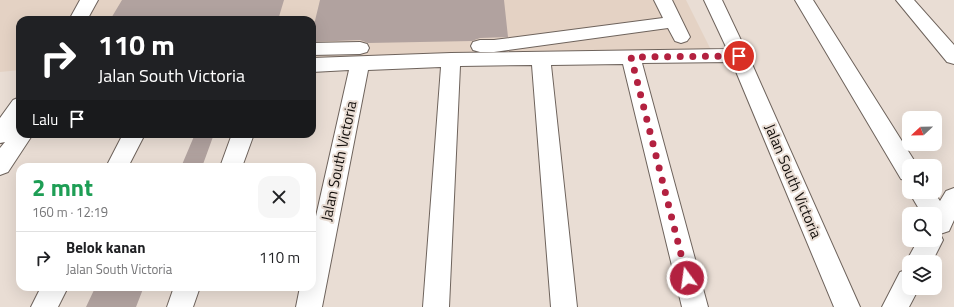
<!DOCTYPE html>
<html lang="id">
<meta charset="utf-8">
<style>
:root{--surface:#fff;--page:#f6f6f6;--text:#202124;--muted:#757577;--line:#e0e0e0}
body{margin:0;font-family:"Titillium Web",sans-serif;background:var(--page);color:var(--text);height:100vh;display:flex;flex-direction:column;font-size:15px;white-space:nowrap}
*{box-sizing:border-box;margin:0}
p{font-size:13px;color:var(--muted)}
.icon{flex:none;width:22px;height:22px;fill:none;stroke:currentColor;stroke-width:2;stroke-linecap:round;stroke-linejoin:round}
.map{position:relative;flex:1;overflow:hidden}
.drawer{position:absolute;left:16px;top:163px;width:300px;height:128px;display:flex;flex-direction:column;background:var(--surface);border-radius:12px;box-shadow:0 4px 16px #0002}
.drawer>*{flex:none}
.banner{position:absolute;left:16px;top:16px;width:300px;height:122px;border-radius:12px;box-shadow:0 4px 16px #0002;background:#202124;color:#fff;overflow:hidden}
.needle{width:26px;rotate:248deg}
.controls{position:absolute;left:902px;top:111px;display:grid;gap:8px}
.controls a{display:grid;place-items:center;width:40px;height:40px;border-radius:8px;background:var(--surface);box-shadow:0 4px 16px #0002;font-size:20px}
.pin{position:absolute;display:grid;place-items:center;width:34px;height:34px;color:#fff;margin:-17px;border:2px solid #fff;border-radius:50%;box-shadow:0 1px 4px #0007}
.me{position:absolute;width:44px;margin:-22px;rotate:346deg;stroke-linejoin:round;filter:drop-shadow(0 0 3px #0008)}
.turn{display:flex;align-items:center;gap:14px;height:84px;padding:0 16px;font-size:18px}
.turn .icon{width:52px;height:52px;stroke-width:2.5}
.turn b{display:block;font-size:28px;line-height:34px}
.then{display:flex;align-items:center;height:38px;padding:0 16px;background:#0003;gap:8px;font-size:15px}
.round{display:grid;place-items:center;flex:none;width:42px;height:42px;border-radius:12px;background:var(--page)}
.overview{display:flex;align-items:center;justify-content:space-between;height:68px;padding:0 16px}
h1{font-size:24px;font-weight:700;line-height:30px;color:#1e9e55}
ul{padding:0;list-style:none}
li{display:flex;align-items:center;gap:12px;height:52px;padding:0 16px;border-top:1px solid var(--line)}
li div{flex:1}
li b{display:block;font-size:15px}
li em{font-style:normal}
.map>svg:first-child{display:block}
.built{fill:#e4d2c4}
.building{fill:#b1a29f}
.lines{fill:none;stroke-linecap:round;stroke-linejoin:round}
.minor-casing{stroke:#6e635c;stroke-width:2}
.minor{fill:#fff;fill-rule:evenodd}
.route{stroke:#b32140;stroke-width:7;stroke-dasharray:0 12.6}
.labels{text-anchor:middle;stroke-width:4;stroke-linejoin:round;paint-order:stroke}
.street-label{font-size:15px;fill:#120e0b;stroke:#e9ddd4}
</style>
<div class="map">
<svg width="954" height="307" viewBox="0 0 954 307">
<rect width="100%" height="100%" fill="#e9ddd4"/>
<path class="built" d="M0 0H686L715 58 312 65V20H20V70L0 72Z"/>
<path class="building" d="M122 0H284L278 20H110Z
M320 0H504L508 37 480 38 472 41 368 43 360 40 312 42V33Z
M195 134H214L202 167H181Z
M127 289H143L136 307H86L94 290Z"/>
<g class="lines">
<g class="minor-casing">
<path id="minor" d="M80 0H98L87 20H69Z
M654 0H672L690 37 687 41 681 43 675 41 668 28 494 52H480L473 50 471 46 473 42 480 40H494L663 18Z
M704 0H722L748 55 860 307H834L732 62 642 63 708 307H682L623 64 551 65 577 307H551L532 65 460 66 449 307H423L441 67 368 70 322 307H296L300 287H312V234L349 70 312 72V58L451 53 727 49Z
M795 0H813L917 165 909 166V181L901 179Z
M896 0H914L954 45V64L947 62Z
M360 42 367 44 369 48 367 52 360 54 312 55V43Z
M20 97V122L16 128 20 126V134H33L8 172 0 175V148L5 142 0 143V118L13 100Z
M123 134H145L128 167H106Z
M232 134H254L242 167H220Z
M954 188V220L949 231 940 234 943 240 932 262H909V268L906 262 918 240H935V214H922L909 192H934L940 201 946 191Z
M909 269V288H919L909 307H882L900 272Z
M41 287H68L58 307H31Z
M174 287H200L193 307H167Z"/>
</g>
<use href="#minor" class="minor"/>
</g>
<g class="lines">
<path class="route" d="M687 278 631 57 739 56"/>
</g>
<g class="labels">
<g class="street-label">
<text transform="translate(339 161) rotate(-78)" y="5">Jalan South Victoria</text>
<text transform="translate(793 181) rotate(67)" y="5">Jalan South Victoria</text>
</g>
</g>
</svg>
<div class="controls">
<a><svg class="needle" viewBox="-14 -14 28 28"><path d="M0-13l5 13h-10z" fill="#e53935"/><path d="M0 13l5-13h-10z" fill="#757577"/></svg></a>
<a><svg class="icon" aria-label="sound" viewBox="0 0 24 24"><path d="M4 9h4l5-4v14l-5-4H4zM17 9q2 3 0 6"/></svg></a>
<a><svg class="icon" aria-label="search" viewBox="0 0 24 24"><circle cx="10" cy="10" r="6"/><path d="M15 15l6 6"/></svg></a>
<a><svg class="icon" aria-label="layers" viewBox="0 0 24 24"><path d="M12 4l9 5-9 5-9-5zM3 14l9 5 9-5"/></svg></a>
</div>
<div class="pin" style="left:739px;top:56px;background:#d93025"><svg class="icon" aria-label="arrive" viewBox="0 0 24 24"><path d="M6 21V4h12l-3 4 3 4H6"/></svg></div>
<svg class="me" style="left:687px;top:278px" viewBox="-20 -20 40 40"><circle r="17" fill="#b32140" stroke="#fff" stroke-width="3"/><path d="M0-11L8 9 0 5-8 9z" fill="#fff"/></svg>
<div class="banner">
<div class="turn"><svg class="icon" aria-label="right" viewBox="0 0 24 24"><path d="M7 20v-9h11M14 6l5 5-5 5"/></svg><div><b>110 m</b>Jalan South Victoria</div></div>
<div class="then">Lalu<svg class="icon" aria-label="arrive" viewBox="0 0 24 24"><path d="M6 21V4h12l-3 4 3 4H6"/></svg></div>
</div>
<section class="drawer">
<div class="overview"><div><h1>2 mnt</h1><p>160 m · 12:19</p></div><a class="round"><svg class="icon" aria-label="close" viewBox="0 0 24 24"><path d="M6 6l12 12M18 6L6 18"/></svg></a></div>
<ul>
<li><svg class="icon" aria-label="right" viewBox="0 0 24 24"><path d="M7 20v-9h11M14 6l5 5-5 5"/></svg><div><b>Belok kanan</b><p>Jalan South Victoria</p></div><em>110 m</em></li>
</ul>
</section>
</div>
